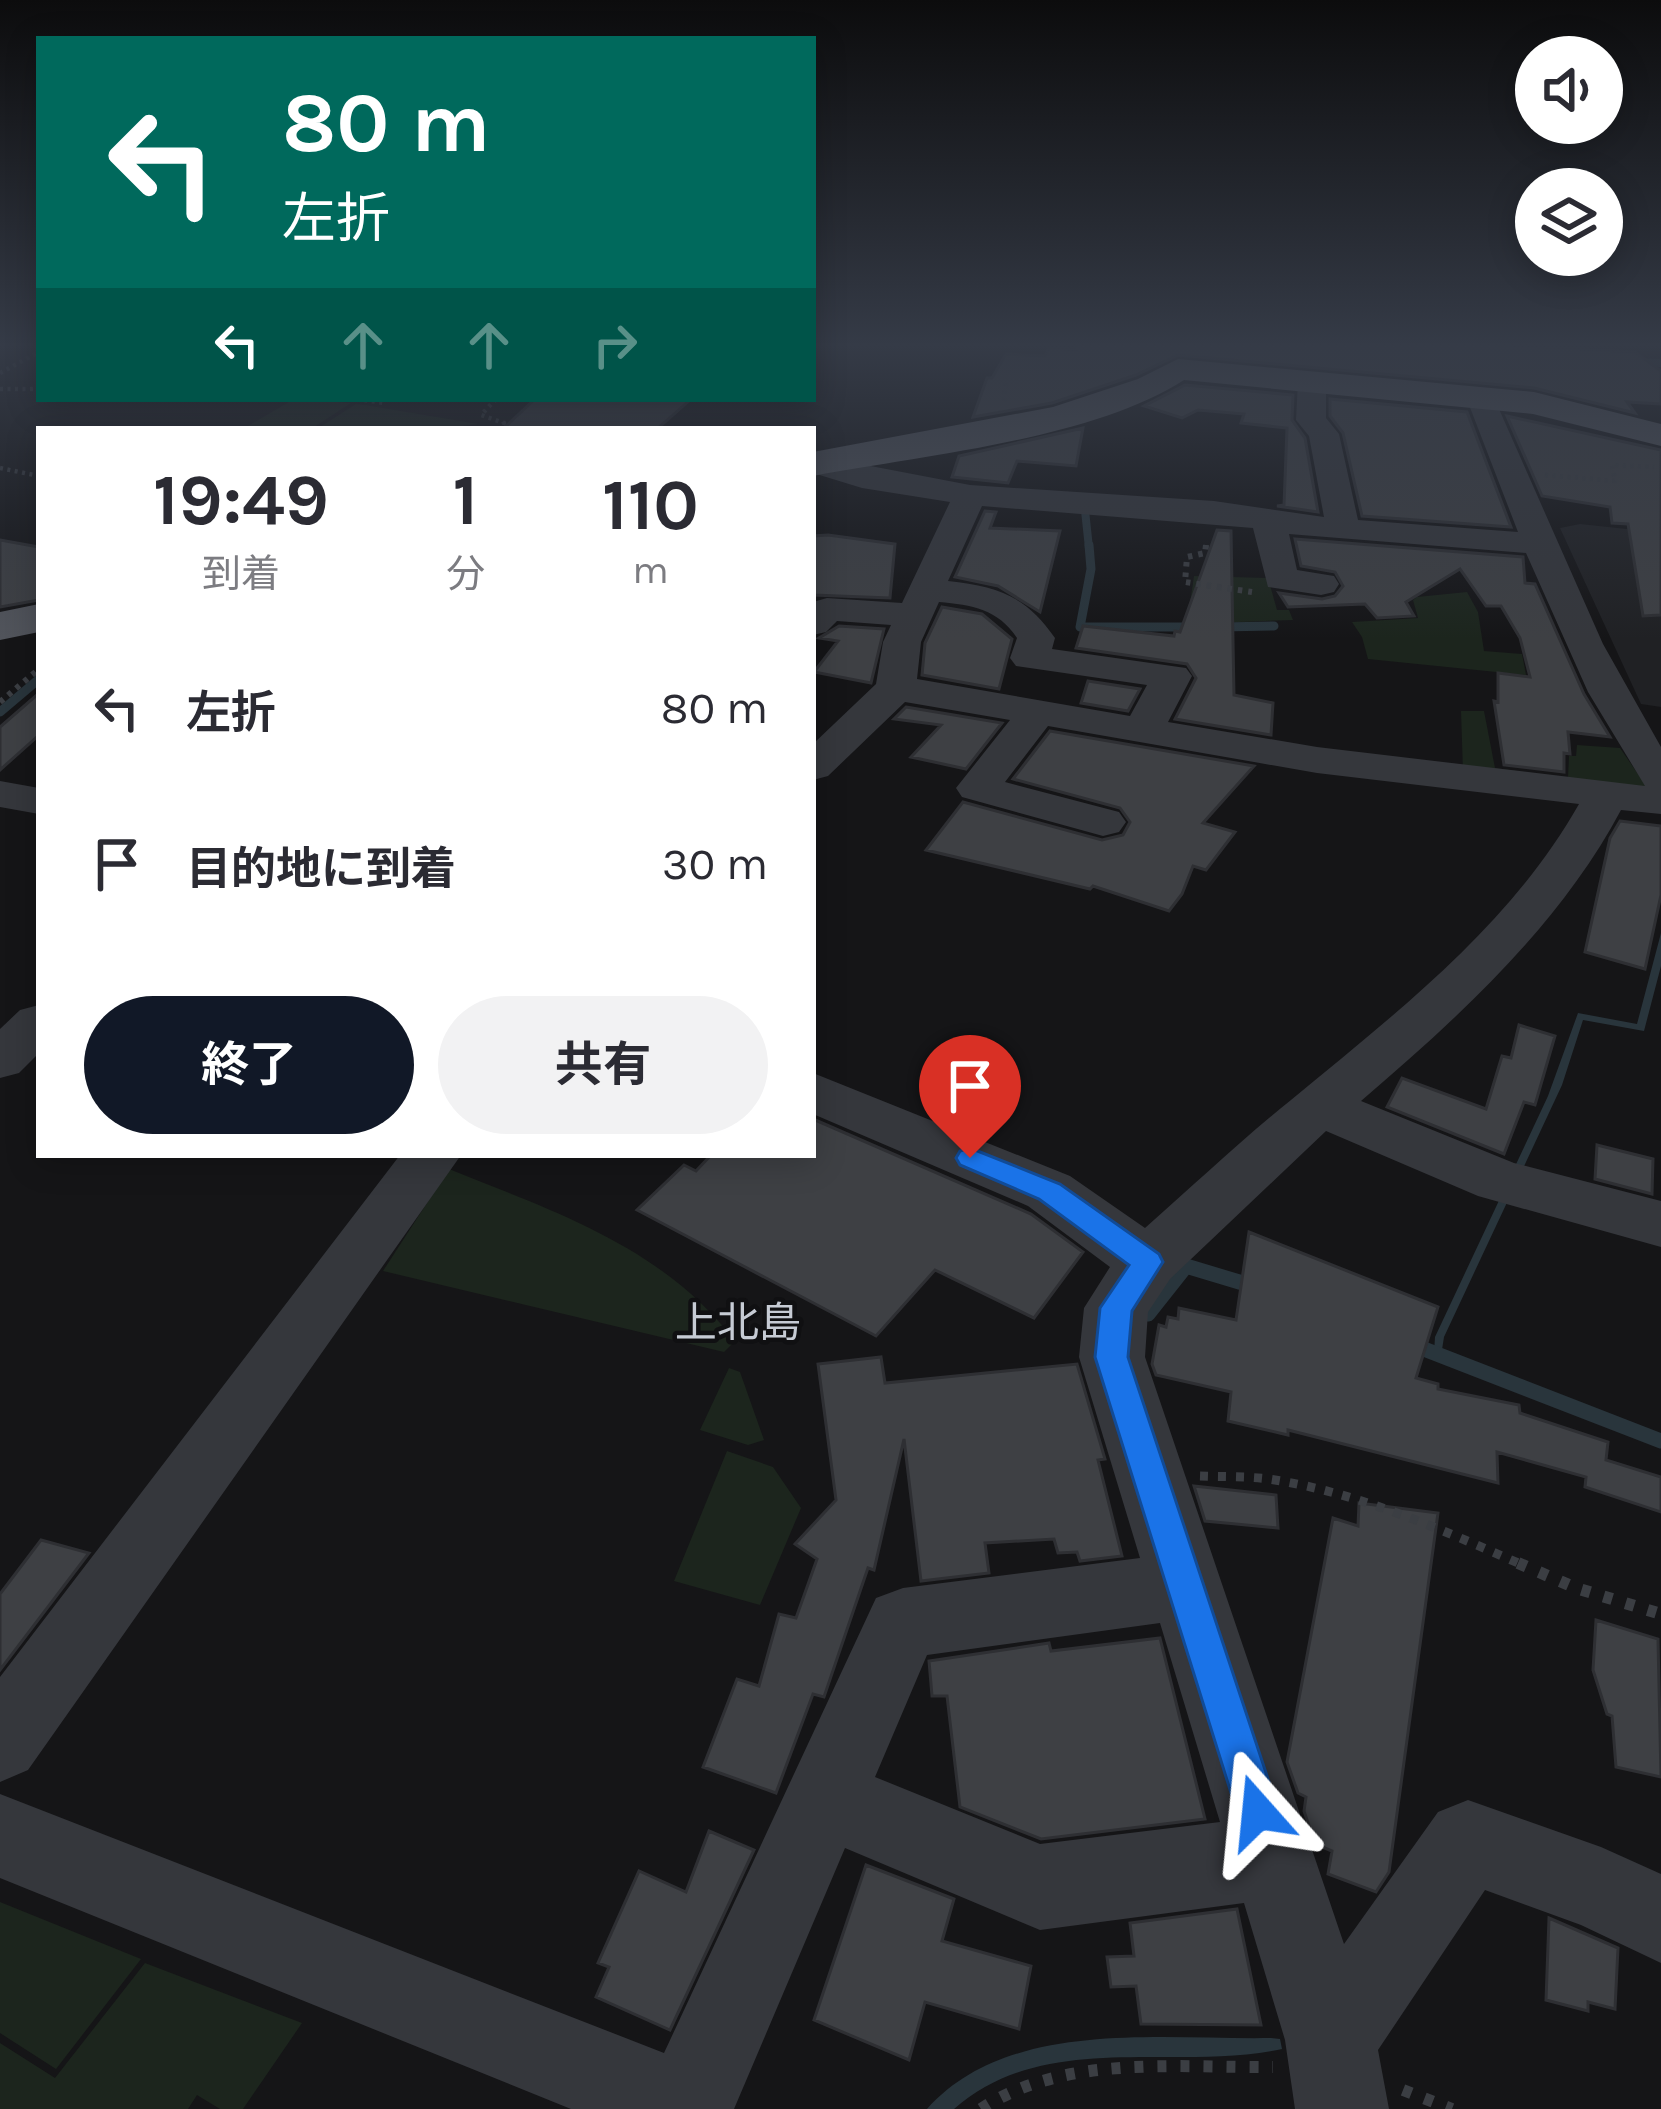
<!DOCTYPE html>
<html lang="ja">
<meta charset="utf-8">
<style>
:root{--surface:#fff;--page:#f2f2f3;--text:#2b2b33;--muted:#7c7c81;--accent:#111827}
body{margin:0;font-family:Karla,"Noto Sans JP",sans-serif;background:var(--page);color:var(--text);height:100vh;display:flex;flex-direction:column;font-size:45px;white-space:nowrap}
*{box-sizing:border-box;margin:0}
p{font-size:39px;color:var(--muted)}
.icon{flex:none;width:66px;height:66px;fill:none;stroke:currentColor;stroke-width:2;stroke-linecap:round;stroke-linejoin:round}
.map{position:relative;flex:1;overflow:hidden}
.details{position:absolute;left:36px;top:426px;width:780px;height:732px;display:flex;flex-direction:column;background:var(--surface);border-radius:0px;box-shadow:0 6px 30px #0003}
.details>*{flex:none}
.top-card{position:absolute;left:36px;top:36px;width:780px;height:366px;border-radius:0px;box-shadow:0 6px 30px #0003;background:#00695c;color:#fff;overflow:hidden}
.controls{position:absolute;left:1515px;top:36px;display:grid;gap:24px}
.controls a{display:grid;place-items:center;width:108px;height:108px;border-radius:50%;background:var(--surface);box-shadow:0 6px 30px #0003;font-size:60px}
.pin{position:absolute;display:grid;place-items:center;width:102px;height:102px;color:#fff;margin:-123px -51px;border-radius:50% 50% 50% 0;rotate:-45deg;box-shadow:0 0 12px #0007}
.pin .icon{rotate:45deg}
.me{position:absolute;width:132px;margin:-66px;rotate:342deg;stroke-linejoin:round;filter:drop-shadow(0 0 9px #0008)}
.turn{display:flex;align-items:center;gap:42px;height:252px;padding:0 48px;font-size:54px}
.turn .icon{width:156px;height:156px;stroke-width:2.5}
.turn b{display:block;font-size:84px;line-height:102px}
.lanes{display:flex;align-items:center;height:114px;padding:0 48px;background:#0003;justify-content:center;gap:60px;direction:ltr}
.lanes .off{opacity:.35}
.eta{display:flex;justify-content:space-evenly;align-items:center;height:204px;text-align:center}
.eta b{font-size:72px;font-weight:700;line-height:84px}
.action{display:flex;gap:24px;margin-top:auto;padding:24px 48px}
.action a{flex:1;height:138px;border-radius:72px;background:var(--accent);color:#fff;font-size:48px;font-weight:700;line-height:138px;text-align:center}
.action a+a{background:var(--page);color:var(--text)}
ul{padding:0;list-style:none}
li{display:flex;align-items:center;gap:36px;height:156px;padding:0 48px}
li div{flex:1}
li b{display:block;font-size:45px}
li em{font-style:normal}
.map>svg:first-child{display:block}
.built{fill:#202124}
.green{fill:#1c251d}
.water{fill:#29353c}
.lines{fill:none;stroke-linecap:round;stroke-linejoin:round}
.stream-far2{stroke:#29353c;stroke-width:8}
.stream-far1{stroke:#29353c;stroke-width:9}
.stream{stroke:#29353c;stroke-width:15}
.building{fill:#3e4044;stroke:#2e2f33;stroke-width:3}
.path-far3{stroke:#3b3e43;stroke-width:4.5;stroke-dasharray:3 4.5;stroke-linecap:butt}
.path-far2{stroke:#3b3e43;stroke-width:6;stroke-dasharray:4.5 6;stroke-linecap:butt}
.path-far1{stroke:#3b3e43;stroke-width:9;stroke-dasharray:8 10;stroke-linecap:butt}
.path{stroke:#3b3e43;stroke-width:12;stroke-dasharray:9 14;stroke-linecap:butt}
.minor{fill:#35373c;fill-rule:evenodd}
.major{fill:#51545b;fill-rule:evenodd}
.route{fill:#1a73e8;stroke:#114b97;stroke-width:3}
.labels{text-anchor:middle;stroke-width:9;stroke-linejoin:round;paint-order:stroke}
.quarter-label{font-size:42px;fill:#c6cbd4;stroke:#101012}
</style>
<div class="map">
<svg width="1661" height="2109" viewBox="0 0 1661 2109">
<rect width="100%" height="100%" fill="#151517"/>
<path class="built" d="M1580 524 1655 532 1661 526V707L1641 704 1560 528Z"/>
<path class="green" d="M294 399 351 403 311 429H243Z
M356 404 365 405 478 424 438 429H317Z
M1194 576 1268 578 1277 610H1289L1293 620 1187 624Z
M1467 592 1478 612 1484 651 1522 654 1526 675 1368 659 1362 637 1352 622 1418 618 1413 600 1417 597Z
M1461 711H1484L1495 768 1568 778 1569 756H1576L1577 745 1620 748 1647 787 1463 772Z
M449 1169C555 1212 663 1247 735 1341L724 1352 383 1271Z
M729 1368 740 1372 764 1440 748 1445 700 1430Z
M727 1451 773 1467 801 1508 760 1605 674 1581Z
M0 1902 141 1959 56 2069 0 2033Z
M145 1963 302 2023 243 2109H220L197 2095 188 2109H0V2043L55 2078Z"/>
<path class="water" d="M1661 933V966L1644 1031 1583 1020 1562 1085 1444 1337 1441 1356 1434 1353 1435 1337 1548 1096 1578 1013 1637 1024Z
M1271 2038 1280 2039 1282 2049C1173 2072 1045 2029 954 2109H927C1008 2018 1160 2040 1271 2038Z"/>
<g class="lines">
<path class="stream-far2" d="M1632 362 1661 363
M1084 501 1089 548"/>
<path class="stream-far1" d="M1089 545 1091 569 1080 627H1195
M1221 627 1274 626
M0 712 39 679"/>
<path class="stream" d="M1148 1314 1186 1266 1256 1287
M1411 1344 1661 1441"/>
</g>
<path class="building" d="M1075 344H1487L1635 352 1661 371V404L1627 402 1635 413 1534 388 1178 355 1136 375 1052 403 973 417 987 378H992L1006 354 1045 356 1049 347 1075 350Z
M1185 385 1293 395 1292 420 1305 438 1318 512 1277 506 1284 505 1287 428 1241 423 1244 414 1198 410 1182 418 1144 406Z
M535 399H691L657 429H503Z
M1330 399 1467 412 1511 527 1362 516 1343 433 1330 416Z
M1507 416 1661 450V615L1643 616 1628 524 1612 523 1610 507 1542 496Z
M1083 428 1076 466 1017 461 1008 483 952 477 959 456Z
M985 511 996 512 990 528 1060 531 1040 612 998 586 955 577Z
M1217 530 1231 531 1234 695 1273 703 1271 735 1175 719 1196 678 1187 664 1076 648 1083 626 1174 636 1175 631 1180 632Z
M828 535 895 544 890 598 813 595V536Z
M1295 539 1523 557 1525 583 1535 584 1584 694 1610 737 1568 732 1570 754 1564 753V772L1504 765 1494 701 1498 702V673L1530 677 1520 638 1501 606H1486L1460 569 1406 602 1414 616 1377 618 1365 604 1288 607 1279 593 1322 599 1335 596 1343 586 1335 572 1301 566Z
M0 540 39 547V600L0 607Z
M942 607 982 614 1012 639 999 689 922 675 925 643Z
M839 626 884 629 871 683 814 672 838 641 819 638Z
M1088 681 1140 689 1128 711 1081 703Z
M39 693V735L0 770V727Z
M906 707 1002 723 966 769 911 757 941 725 894 719Z
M1050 731 1254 766 1203 823 1235 832 1206 870 1193 866 1182 894 1169 911 1093 886 1090 889 926 850 963 802 1102 840 1123 835 1130 822 1120 808 1013 779Z
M1620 821 1661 826V895L1645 969 1585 952 1610 838Z
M1519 1025 1555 1036 1535 1105 1524 1102 1504 1154 1387 1107 1402 1078 1486 1109 1502 1056 1511 1058Z
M813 1119 1031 1214 1083 1252 1034 1318 935 1270 876 1336 637 1210 684 1165 696 1171 711 1155H813Z
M1597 1145 1653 1159 1652 1194 1595 1179Z
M1249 1232 1438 1307 1416 1378 1438 1384V1389L1519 1405 1520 1413 1608 1442 1606 1460 1661 1477V1512L1585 1487 1586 1477 1497 1452 1498 1483 1288 1430V1435L1228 1421 1231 1392 1156 1375 1152 1364 1159 1325 1166 1327 1168 1317 1178 1319 1179 1308 1236 1320Z
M881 1357 885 1383 1077 1364 1105 1459 1098 1460 1122 1556 1080 1561 1077 1552 1058 1553 1054 1539 985 1543 989 1573 921 1581 904 1439 874 1570 868 1568 824 1697 813 1694 776 1793 703 1767 737 1679 759 1686 779 1614 796 1618 817 1559 795 1544 836 1500 818 1364Z
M1194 1486 1276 1495 1278 1528 1205 1521Z
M1359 1503 1438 1513 1389 1872 1376 1892 1328 1874 1332 1851 1315 1844 1304 1811 1306 1797 1298 1793 1287 1762 1333 1518 1358 1526Z
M41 1540 89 1553 0 1670V1594Z
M1596 1620 1658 1639 1661 1777 1616 1767 1612 1716 1607 1714 1593 1670Z
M1160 1638 1205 1819 1041 1839 960 1807 947 1696H932L929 1661 1049 1643 1051 1651Z
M709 1831 754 1850 670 2030 596 1997 609 1967 598 1963 639 1871 686 1892Z
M866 1865 954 1899 942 1941 1031 1966 1019 2029 925 2002 909 2060 814 2020Z
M1237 1909 1261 2025 1141 2024 1136 1986 1111 1987 1107 1957 1134 1956 1130 1923Z
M1549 1918 1618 1948 1615 2009 1588 2002V2011L1546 2000Z"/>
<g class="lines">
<path class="path-far3" d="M0 373 39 352
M0 389H39
M357 399 384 403
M496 399 481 415 504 423 500 428
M1004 401 1006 378
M0 468 39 476
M1545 475 1615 481 1612 465 1654 467
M1206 548 1207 542"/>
<path class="path-far2" d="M1206 545 1205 553 1187 557 1185 582 1252 592
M0 702 39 669"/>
<path class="path-far1" d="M1200 1476C1225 1477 1251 1476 1275 1480 1362 1494 1445 1531 1525 1566"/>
<path class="path" d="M1518 1563 1576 1588 1661 1614
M1403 2090 1452 2109
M981 2109C1064 2054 1178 2068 1273 2067"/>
<path class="minor" d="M1312 373 1326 382V418L1339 434 1358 520 1518 532 1466 397 1481 388 1491 391 1603 644 1661 747V814L1621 810C1560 925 1459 1017 1361 1101L1514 1163 1661 1201V1247L1478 1196 1326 1131 1170 1279 1148 1312 1145 1357 1344 1944 1438 1812 1468 1800 1601 1847 1661 1874V1963L1581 1925 1485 1890 1378 2050 1389 2109H1295L1285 2040 1244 1903 1040 1930 845 1848 734 2109H571L0 1878V1794L664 2053 876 1598 903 1588 1140 1558 1079 1357 1084 1308 1110 1267 1028 1206 813 1114V1073L1070 1176 1145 1228C1194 1185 1241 1140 1291 1100 1396 1013 1510 926 1579 804L1317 773 1048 726 1005 782 1119 812 1126 822 1119 832 1103 836 962 797 956 788 1010 720 905 702 828 776 813 780V744L876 684 883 642 891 625 837 621 826 632 813 635V602L827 598 902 603 950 502 862 488 813 473V455L970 485 1214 501 1324 517 1309 436 1296 420 1298 382ZM982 506 1253 528 1268 587 1321 595 1334 592 1339 584 1334 576 1297 570 1289 534 1526 553 1588 692 1645 786 1317 747 1168 722 1192 676 1186 668 1052 649 1055 638C1027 597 998 586 948 581ZM939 602C972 605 998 609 1017 638L1010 658 1016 666 1147 685 1130 716 917 679 921 642ZM1160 1623 1220 1822 1040 1844 875 1777 927 1655Z
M0 781 39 788V814L0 807Z
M39 1005V1053L19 1073 0 1078V1029L20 1010Z
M400 1155H461L28 1770 0 1782V1677Z"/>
<path class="major" d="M1178 359 1534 392 1661 424V446L1533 414 1184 380C1090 440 924 455 813 476V452L1053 407 1138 379Z
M39 604V632L0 640V612Z"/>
</g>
<linearGradient id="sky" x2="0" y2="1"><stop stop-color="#0c0c0d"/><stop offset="0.54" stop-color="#353b47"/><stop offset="1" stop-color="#353b47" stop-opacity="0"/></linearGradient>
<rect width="1661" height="639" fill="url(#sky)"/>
<path class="route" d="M970 1148 1060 1184 1159 1254 1163 1262 1132 1311 1128 1357 1279 1812 1273 1826 1258 1833 1243 1826 1237 1812 1095 1357 1100 1308 1129 1265 1039 1199 960 1165 956 1158 960 1151Z"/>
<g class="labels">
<g class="quarter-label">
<text x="738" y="1337">上北島</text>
</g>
</g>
</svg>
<div class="controls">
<a><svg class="icon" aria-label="sound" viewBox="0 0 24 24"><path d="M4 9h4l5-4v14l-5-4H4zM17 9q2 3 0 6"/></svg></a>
<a><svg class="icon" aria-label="layers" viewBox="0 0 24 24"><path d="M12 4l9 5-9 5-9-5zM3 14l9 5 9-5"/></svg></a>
</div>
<div class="pin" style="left:970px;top:1158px;background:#d93025"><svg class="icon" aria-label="arrive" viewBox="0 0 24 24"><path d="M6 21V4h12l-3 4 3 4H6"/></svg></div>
<svg class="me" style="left:1258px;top:1812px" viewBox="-20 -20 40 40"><path d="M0-17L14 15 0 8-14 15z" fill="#1a73e8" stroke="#fff" stroke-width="4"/></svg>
<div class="top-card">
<div class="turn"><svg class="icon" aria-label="left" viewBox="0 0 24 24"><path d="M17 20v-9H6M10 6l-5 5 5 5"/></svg><div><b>80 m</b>左折</div></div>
<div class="lanes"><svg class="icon" aria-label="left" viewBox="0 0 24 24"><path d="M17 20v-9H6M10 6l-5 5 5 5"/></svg><svg class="icon off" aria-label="ahead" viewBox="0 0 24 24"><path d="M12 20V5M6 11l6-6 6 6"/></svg><svg class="icon off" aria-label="ahead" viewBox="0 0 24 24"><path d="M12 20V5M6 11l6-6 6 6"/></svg><svg class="icon off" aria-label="right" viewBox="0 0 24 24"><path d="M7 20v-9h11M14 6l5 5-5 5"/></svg></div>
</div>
<section class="details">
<div class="eta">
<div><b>19:49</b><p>到着</p></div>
<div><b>1</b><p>分</p></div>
<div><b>110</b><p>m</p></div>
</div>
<ul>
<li><svg class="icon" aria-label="left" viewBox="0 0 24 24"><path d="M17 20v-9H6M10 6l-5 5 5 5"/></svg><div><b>左折</b></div><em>80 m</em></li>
<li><svg class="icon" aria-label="arrive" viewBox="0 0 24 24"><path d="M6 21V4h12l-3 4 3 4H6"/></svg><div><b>目的地に到着</b></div><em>30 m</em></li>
</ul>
<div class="action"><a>終了</a><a>共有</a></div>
</section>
</div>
